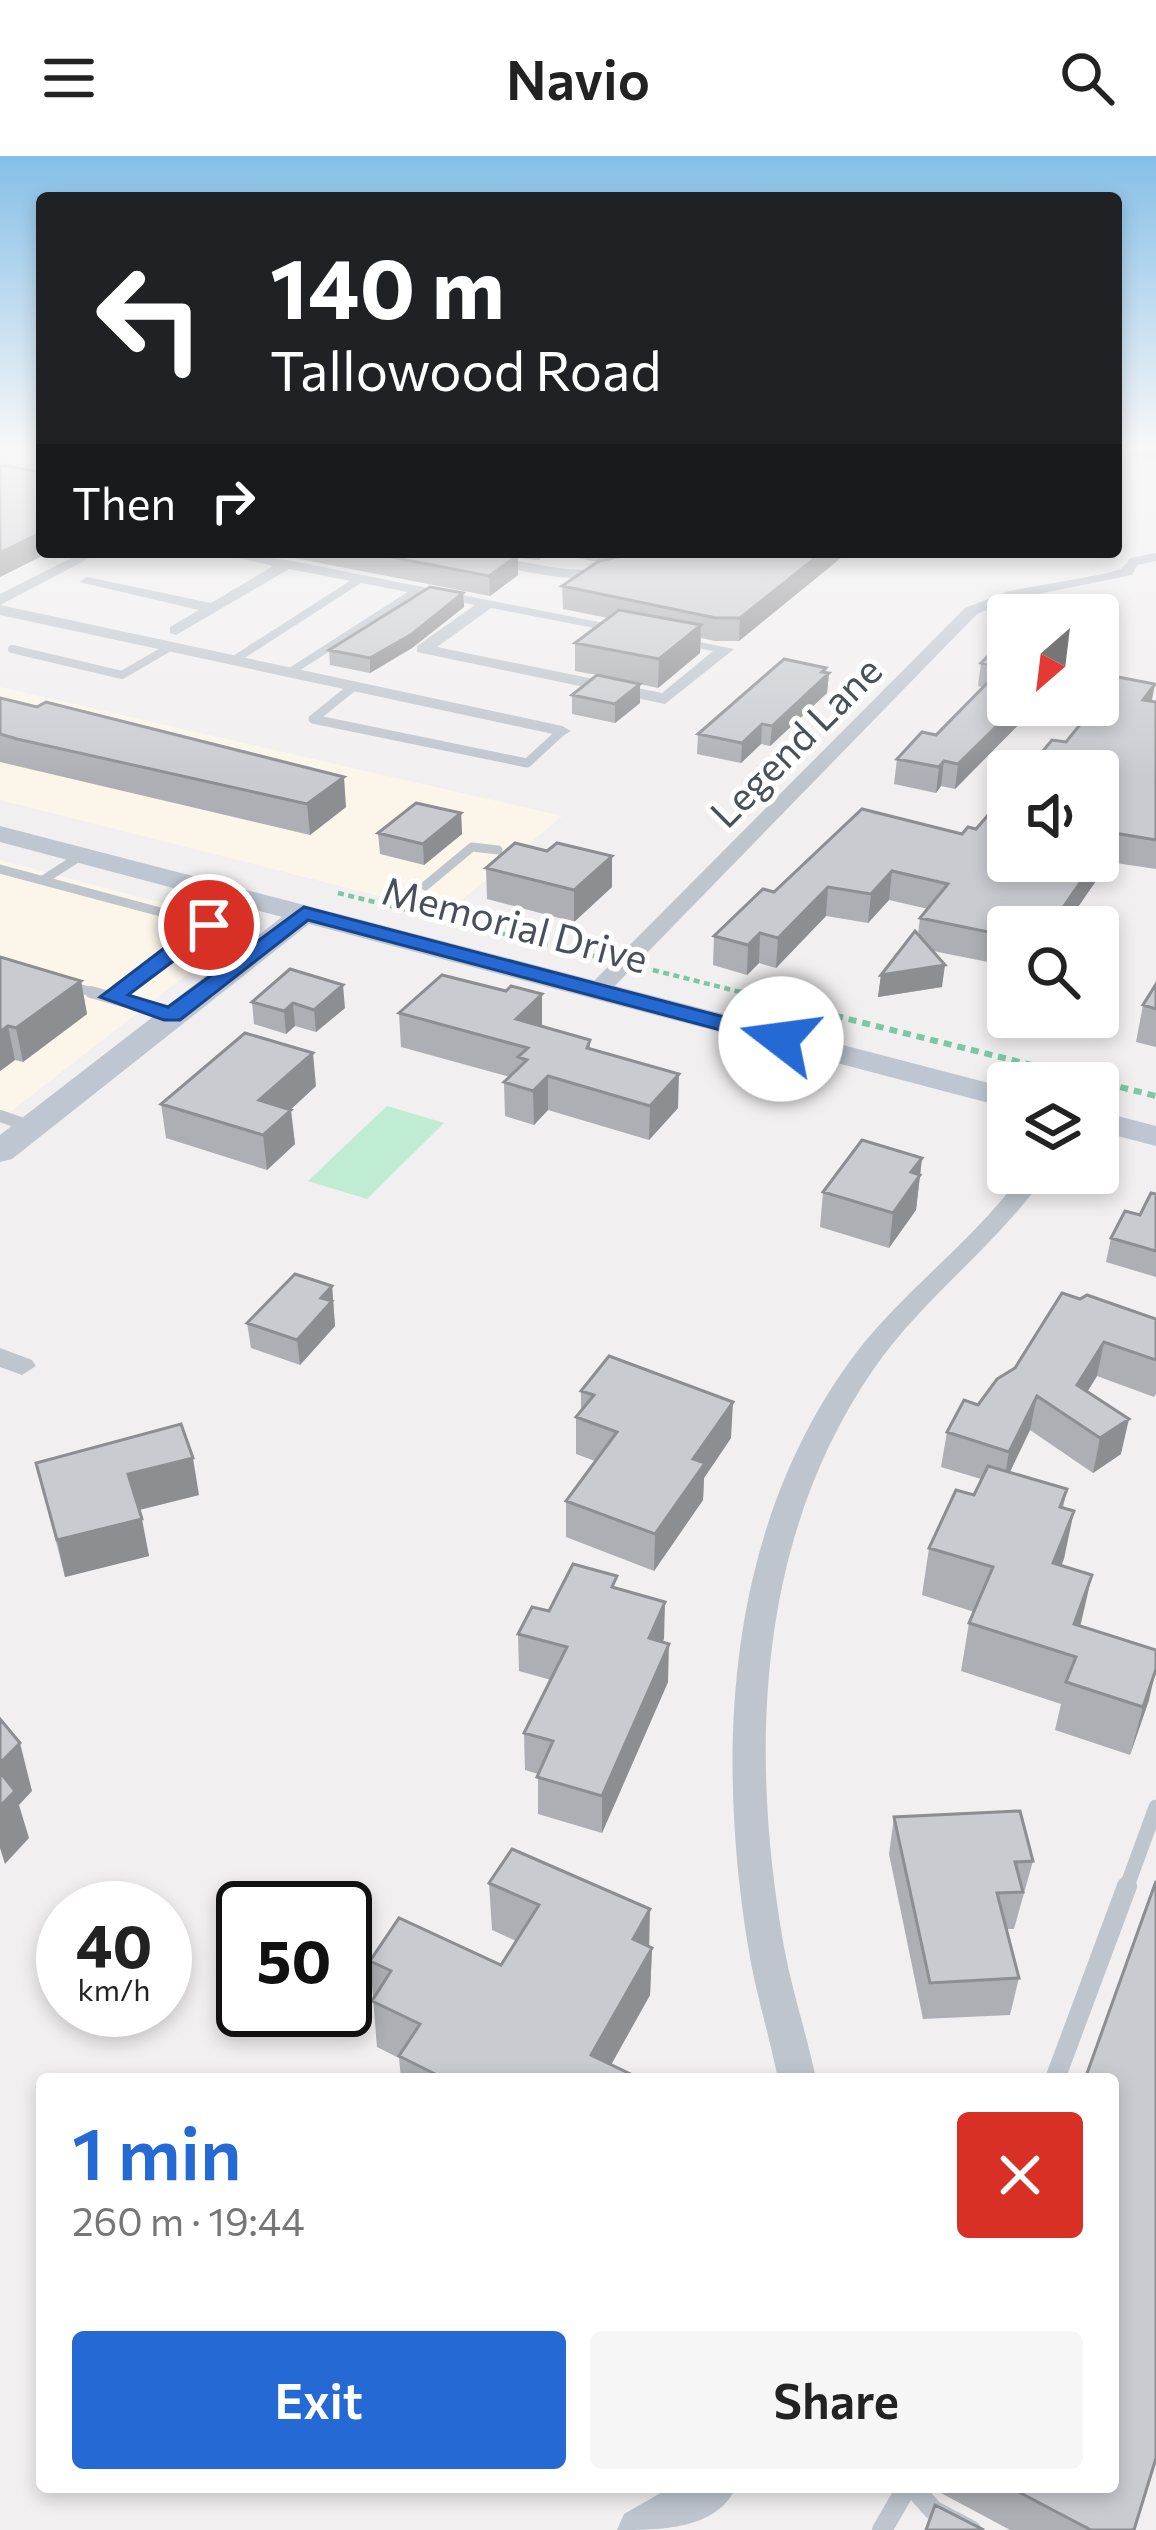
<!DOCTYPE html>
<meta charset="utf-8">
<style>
:root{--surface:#fff;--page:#f6f6f6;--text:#222;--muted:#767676;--accent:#2569d5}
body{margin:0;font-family:Commissioner,sans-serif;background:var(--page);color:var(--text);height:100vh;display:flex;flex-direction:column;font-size:45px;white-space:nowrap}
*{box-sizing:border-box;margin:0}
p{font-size:39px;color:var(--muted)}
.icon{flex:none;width:66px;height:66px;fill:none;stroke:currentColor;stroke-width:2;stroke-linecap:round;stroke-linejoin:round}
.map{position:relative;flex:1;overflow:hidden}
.sheet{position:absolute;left:36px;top:1917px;width:1083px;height:420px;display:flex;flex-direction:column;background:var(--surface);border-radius:12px;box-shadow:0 6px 18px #0003}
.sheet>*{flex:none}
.banner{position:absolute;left:36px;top:36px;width:1086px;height:366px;border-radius:12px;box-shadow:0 6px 18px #0003;background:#202124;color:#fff;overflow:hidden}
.needle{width:78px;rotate:208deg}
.buttons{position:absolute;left:987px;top:438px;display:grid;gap:24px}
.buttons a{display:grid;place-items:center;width:132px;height:132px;border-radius:12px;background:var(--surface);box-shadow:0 6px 18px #0003;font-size:60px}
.speed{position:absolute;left:36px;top:1725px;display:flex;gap:24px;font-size:60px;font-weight:700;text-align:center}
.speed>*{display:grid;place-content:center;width:156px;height:156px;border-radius:50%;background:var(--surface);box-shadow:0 6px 18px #0003;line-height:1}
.speed small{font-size:30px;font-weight:400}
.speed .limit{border:6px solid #111;border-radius:18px;background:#fff;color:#111}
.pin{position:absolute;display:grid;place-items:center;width:102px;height:102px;color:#fff;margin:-51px;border:6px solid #fff;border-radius:50%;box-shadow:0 3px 12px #0007}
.me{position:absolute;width:132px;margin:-66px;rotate:285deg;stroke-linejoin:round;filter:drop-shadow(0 0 9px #0008)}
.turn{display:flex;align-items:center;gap:42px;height:252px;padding:0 36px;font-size:54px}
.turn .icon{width:156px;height:156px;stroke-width:2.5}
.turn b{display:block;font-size:84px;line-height:102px}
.then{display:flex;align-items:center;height:114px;padding:0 36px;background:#0003;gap:24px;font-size:45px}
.round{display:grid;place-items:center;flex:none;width:126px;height:126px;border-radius:12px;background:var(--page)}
.summary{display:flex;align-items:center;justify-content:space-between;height:204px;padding:0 36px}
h1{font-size:72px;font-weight:600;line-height:90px;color:var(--accent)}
.action{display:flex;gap:24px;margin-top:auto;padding:24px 36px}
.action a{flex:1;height:138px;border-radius:12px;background:var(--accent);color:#fff;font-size:48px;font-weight:600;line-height:138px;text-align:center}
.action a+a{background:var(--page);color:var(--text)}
header{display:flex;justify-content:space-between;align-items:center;height:156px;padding:0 36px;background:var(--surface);font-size:54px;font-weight:600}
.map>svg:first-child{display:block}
.commercial{fill:#fbf6e9}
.green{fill:#c0ecd3}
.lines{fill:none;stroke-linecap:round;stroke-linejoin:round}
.path-far1{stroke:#7ac8a5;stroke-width:4.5;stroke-dasharray:6 4.5;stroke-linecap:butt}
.path{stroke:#7ac8a5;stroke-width:6;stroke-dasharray:8 6;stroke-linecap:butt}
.lane-far4{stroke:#bec5cd;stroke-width:8}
.lane-far3{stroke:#bec5cd;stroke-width:9}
.lane-far2{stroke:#bec5cd;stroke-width:12}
.lane-far1{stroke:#bec5cd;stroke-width:15}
.lane{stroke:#bec5cd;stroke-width:20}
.street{fill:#bec5cd;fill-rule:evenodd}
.secondary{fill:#bec6d1;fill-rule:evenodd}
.wall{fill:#adafb4}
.shaded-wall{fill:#8d8e92}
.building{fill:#c9cbd1;stroke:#8d8e92;stroke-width:3}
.route{fill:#2569d5;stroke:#18448a;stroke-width:3}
.labels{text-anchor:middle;stroke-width:10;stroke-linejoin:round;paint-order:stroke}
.far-street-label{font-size:39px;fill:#48515b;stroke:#fff}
</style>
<header><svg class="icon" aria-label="menu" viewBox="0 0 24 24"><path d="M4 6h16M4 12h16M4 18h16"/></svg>Navio<svg class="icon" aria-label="search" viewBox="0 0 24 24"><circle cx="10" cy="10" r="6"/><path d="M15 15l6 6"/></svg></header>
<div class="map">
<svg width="1156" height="2374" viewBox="0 0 1156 2374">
<rect width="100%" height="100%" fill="#f1efef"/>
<path class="commercial" d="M0 531 562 660 446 757 0 644Z
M0 704 249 770 0 964Z"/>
<path class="green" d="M387 950 444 967 367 1043 308 1025Z"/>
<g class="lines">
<path class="path-far1" d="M338 737 594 800
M653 814 752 839"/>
<path class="path" d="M740 836 1156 940"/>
<path class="lane-far4" d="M1116 293 1156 300
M1132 406 1156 401
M12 493 122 519 170 491
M234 504 360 423
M290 516 418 434"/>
<path class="lane-far3" d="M354 530 313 563 527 607 562 575
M0 713 209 769 114 839
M43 724 82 699
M425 730 472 691 498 694
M68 829 102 839"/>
<path class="lane-far2" d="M91 836 172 859
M111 841 118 836
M0 960 29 970"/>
<path class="lane-far1" d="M1126 1733 1156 1651"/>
<path class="lane" d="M1055 1923 1127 1730
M913 2331 933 2354 971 2374
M882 2374 907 2331"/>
<path class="street" d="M0 292H11L0 298Z
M83 396H101L0 449V438Z
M215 396 287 404 734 493 665 548 417 496V490L475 449 289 413 176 479 170 477V471L199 454 79 426 87 421 211 447 273 410ZM491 452 713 495 662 537 437 491Z
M445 396C496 396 545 416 597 414 627 413 652 396 680 396 631 437 557 423 499 410 481 406 459 405 445 396Z
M1132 402 1139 406 1132 419 1013 443 977 458 605 840H589V830L965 452 1009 435 1104 418 1121 413Z
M0 449 562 570 571 575 562 580 0 459Z
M1023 1017H1047C997 1090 923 1141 873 1214 757 1383 749 1594 784 1791 792 1835 807 1879 816 1923H778C769 1878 755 1835 748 1790 715 1587 728 1367 856 1197 906 1132 975 1084 1023 1017Z
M0 1192 32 1204 36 1210 22 1219 0 1211Z
M671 2331H736C717 2374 660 2374 617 2374L624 2358Z"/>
<path class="secondary" d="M0 670 1008 932V952L309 768 12 1003 0 1006V979L282 761 0 686Z
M1098 955 1156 970V990L1098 975Z"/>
</g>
<path class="wall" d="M263 396H549L538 404 518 402V419L490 440Z
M567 396 697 399 701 396H848L739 485H715L701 482 700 497 658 532 640 528V547L615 567 572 558V539L597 519 575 515V487L608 462 563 453 562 430 598 406 567 400Z
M463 437 464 451 412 492 370 517 330 509 329 494Z
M1008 480V549H1049L1043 556 1033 554 955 633 941 630 936 637 894 628 897 603 936 579 982 531 978 530 981 507Z
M826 517H829L827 537 770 590 761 588 741 607 697 598 698 578Z
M0 542 346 651 310 679 0 606Z
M1152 545 1156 546V713L1109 706 1069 764 1068 771H1008V810L933 795 942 831 878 841 881 819 918 778 920 762 928 753 889 744 868 767 826 760 776 812 759 807 747 819 713 809 714 780 774 736 976 673 1066 586Z
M461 657 462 678 424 709 380 698 378 677Z
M547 695 612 700V731L574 766 487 743 486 712Z
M0 801 81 825 87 858 23 906 15 904 0 915Z
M1156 828V891L1136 886 1143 849Z
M506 835 542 838V870L590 884V892L678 952 649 984 548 954 534 969 505 960 504 926 510 921 401 891 399 857Z
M252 846 345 852 316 876 295 870 286 878 254 868Z
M316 930 290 954 295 988 267 1014 166 982 161 948Z
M922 1002 916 1054 889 1092 820 1071 823 1036Z
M1156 1038V1121L1106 1106 1111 1082 1140 1059Z
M332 1130 335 1170 300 1209 251 1192 247 1167Z
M1080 1143 1156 1163V1238L1154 1241 1097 1220 1087 1236 1121 1298 1093 1317 1030 1274 1010 1316 1067 1333 1063 1352 1074 1355 1061 1409 1080 1470 1149 1544 1130 1599 1055 1574 1061 1548 961 1515 969 1467 974 1456 922 1439 929 1392 974 1339 981 1323 941 1311 947 1276 1015 1212Z
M581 1235 731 1282 704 1322 703 1344 654 1415 566 1381V1345L595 1305 576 1298V1261L581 1255Z
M36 1307 199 1339 139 1354 149 1400 65 1421Z
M617 1433 665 1446 662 1486 668 1526 602 1677 538 1658V1618L525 1614 524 1577 551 1524 519 1515 518 1478 549 1455Z
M894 1661 1033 1705 1014 1773H1006L1019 1822 1010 1859 923 1863 889 1698Z
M489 1727 652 1792 650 1839 611 1909 641 1923H401L399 1902 377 1891 370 1805 501 1809 516 1785 492 1774Z
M942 2331H1113L1134 2374H1010L941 2337Z"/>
<path class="shaded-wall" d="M42 376V396H50L0 421V397Z
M538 396H549L538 404Z
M610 396H638L627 404 609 408Z
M823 396H848L739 485 740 462Z
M518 399V419L490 440 489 420Z
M463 437 464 451 412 492 370 517V502Z
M701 469 700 497 658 532 659 503Z
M826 512 825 521 829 517 827 537 770 590 772 570Z
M640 528V547L615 567V548Z
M1155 528 1150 554 1143 544Z
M1018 549H1034L1033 554 955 633 958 608Z
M762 568 761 588 741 607 742 587Z
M944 605 941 630 936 637 939 611Z
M344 621 346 651 310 679 307 648Z
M461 657 462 678 424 709 423 688Z
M1114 677 1109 706 1069 764 1068 771H1058L1064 750 1095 705H1098V701Z
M612 700V731L574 766V734Z
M892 715 889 744 868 767 871 738Z
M828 731 826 760 776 812 778 782Z
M760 777 759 807 747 819 748 789Z
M945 809 942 831 878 841 881 819Z
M81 825 87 858 23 906 16 872Z
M343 829 345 852 316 876 314 854Z
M542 838V871L516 863Z
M293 847 295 870 286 878 284 855Z
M8 870 15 904 0 915V876Z
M313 897 316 930 263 979 259 944Z
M679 918 678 952 649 984 650 950Z
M548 920V954L534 969 533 935Z
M291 954 295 988 267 1014 263 979Z
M922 1002 916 1054 889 1092 893 1057 911 1016Z
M332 1130 335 1170 300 1209 297 1184 321 1142Z
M1104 1186 1097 1220 1070 1264 1077 1229Z
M1037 1240 1030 1274 1003 1330 1009 1296Z
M733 1246 731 1282 704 1322 703 1344 654 1415 655 1378 693 1303Z
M1129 1263 1121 1298 1093 1317 1100 1282Z
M193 1302 199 1339 135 1355 128 1318Z
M1074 1355 1064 1403 1043 1455 1053 1407Z
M142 1363 149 1400 65 1421 57 1384Z
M1092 1419 1081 1467 1069 1499 1074 1468Z
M665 1446 664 1483 647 1520 649 1482Z
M669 1488 668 1526 602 1677V1640Z
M1156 1513 1149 1544 1130 1599 1143 1551Z
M20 1587 32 1635 19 1649 29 1682 5 1708 0 1692V1607Z
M650 1753 649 1798 652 1792 650 1839 603 1923 591 1899 633 1783Z"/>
<path class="building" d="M0 309 42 316V376L0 397Z
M365 396H504L518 399 489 420Z
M643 396H682L697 399 701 396H823L740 462H716L562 430 599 405Z
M430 431 463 437 412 478 370 502 329 494Z
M619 454 701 469 659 503 575 487Z
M1008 480V549H1018L958 608 944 605 939 611 897 603 922 576 936 579 1003 511 981 507Z
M784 503 826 512 822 516 829 517 772 570 762 568 742 587 698 578Z
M597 519 640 528 615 548 572 539Z
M1118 521 1155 528 1143 544 1156 546V684L1114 677 1098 701V615H1026L1052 584 1066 586 1096 549H1098V546Z
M0 542 37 551 46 546 344 621 307 648 17 583 0 578Z
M1008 636V705H1095L1064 750 1072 751 1058 771H1008V780L920 762 948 728 892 715 871 738 828 731 778 782 760 777 748 789 714 780 763 733 774 736 862 653 962 678 968 671 976 673Z
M416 647 461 657 423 688 378 677Z
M515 687 547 695 557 687 612 700 574 734 486 712Z
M915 775 945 809 881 819Z
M0 801 81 825 16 872 8 870 0 876Z
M290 813 343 829 314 854 293 847 284 855 252 846Z
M442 819 506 835 511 830 542 838 516 863 590 884 587 892 679 918 650 950 548 920 533 935 504 926 527 904 518 901 528 892 399 857Z
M1156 828V853L1143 849Z
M245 877 313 897 259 944 291 954 263 979 161 948Z
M862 984 922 1002 911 1016 920 1019 893 1057 823 1036Z
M1151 1037 1156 1038V1095L1111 1082 1125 1055 1140 1059Z
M295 1118 332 1130 321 1142 332 1145 297 1184 247 1167Z
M1062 1137 1080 1143 1087 1139 1156 1163V1204L1104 1186 1077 1229 1129 1263 1100 1282 1037 1240 1009 1296 947 1276 964 1244 978 1249 997 1223 1015 1212Z
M609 1200 733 1246 693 1303 705 1307 655 1378 566 1345 617 1276 576 1261 594 1239 581 1235Z
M181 1268 193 1302 128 1318 142 1363 57 1384 36 1307Z
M988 1310 1067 1333 1060 1351 1074 1355 1053 1407 1092 1419 1074 1468 1156 1494V1513L1143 1551 1066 1526 1076 1501 969 1467 993 1411 929 1392 956 1334 974 1339Z
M573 1408 617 1420 612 1431 665 1446 649 1482 669 1488 602 1640 537 1621 553 1585 524 1577 567 1491 518 1478 532 1451 549 1455Z
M0 1563 20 1587 0 1607Z
M0 1616 15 1635 0 1650Z
M1020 1655 1033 1705 1015 1706 1023 1736 997 1737 1019 1822 930 1827 894 1661Z
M512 1693 650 1753 633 1783 652 1792 591 1899 641 1923H434L437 1919 399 1900 420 1868 372 1845 391 1815 370 1805 399 1762 501 1809 539 1749 489 1727Z
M1156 1725V2302L1134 2374H1091L1009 2331H1113V1923H1085Z
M935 2349 984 2374H926Z"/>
<linearGradient id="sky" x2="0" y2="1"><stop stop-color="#85bfe7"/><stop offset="0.47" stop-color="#f9f8f8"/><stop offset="1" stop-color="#f9f8f8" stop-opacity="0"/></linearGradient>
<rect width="1156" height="624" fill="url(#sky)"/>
<path class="route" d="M304 751 789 878 792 883 781 890 308 764 180 864H164L100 841 201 764H216V773L128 839 168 851Z"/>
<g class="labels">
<g class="far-street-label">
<text transform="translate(796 586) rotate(-45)" y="14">Legend Lane</text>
<text transform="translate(515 769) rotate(15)" y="14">Memorial Drive</text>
</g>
</g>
</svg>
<div class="buttons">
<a><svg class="needle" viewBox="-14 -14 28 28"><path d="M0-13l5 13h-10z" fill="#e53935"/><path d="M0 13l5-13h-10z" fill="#767676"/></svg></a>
<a><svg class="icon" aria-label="sound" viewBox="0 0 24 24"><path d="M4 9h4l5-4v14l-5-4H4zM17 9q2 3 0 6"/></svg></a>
<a><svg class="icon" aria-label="search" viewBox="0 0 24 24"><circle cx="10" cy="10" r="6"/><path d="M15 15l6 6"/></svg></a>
<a><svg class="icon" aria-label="layers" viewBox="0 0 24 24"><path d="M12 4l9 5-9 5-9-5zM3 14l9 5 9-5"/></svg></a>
</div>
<div class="speed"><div>40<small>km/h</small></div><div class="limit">50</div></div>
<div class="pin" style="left:209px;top:769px;background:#d93025"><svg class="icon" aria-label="arrive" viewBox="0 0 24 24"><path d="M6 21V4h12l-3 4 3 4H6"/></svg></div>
<svg class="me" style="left:781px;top:883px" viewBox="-20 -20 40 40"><circle r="19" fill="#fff"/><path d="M0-13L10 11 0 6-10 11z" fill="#2569d5"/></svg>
<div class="banner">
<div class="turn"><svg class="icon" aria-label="left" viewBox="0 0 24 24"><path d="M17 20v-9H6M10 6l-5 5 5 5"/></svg><div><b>140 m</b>Tallowood Road</div></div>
<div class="then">Then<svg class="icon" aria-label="right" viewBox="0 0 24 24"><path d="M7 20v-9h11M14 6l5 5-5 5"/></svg></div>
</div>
<section class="sheet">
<div class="summary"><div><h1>1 min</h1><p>260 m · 19:44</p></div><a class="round" style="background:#d93025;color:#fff"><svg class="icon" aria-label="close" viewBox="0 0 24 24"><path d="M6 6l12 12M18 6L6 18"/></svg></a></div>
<div class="action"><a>Exit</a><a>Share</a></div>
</section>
</div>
